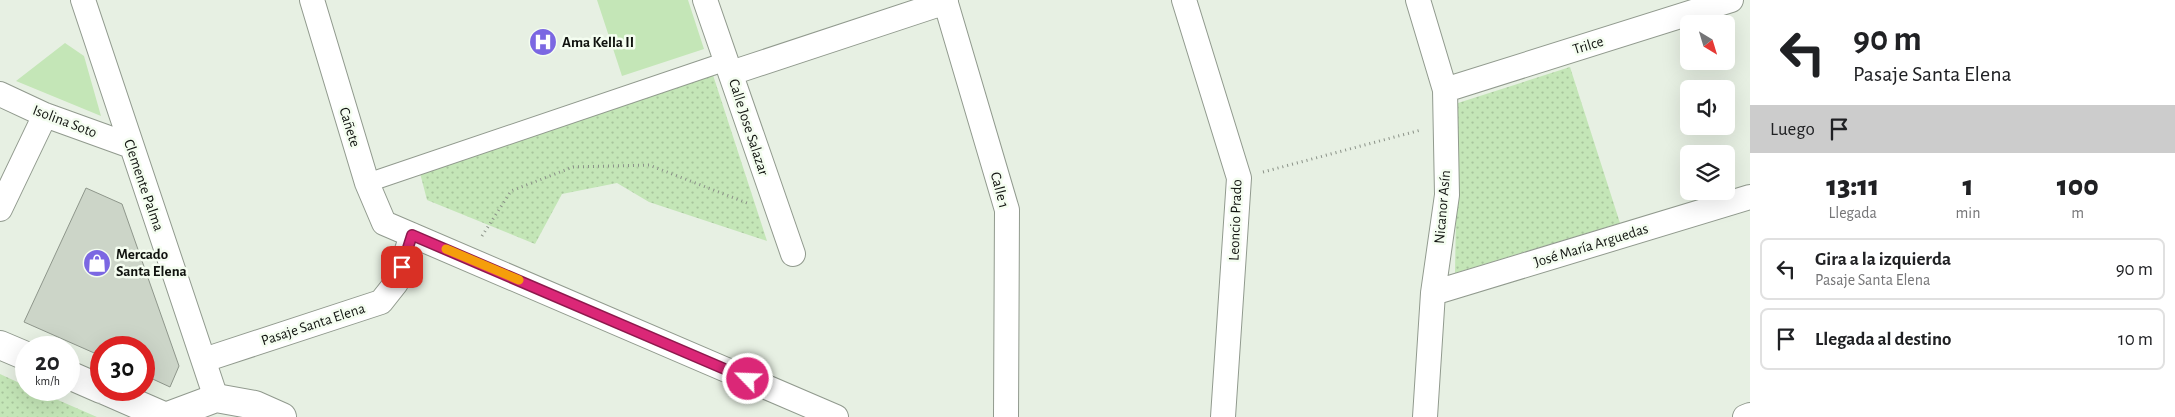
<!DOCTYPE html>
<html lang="es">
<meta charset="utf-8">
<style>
:root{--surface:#fff;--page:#f2f2f2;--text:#202124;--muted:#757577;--line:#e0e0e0}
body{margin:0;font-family:"Alegreya Sans",sans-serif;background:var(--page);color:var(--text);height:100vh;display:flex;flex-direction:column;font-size:19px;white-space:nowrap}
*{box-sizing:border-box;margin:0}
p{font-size:16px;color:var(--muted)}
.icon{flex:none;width:28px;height:28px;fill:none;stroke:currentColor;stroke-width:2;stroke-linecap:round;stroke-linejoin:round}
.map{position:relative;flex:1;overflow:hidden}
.sheet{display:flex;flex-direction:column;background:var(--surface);width:425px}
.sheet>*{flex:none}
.guide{background:#fff;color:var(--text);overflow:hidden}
.needle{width:32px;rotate:142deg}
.controls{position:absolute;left:1680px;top:15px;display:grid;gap:10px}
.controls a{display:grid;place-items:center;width:55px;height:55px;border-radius:8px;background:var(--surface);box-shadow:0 5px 20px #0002;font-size:25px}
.speed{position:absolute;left:15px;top:336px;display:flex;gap:10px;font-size:25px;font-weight:700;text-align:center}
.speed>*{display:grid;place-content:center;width:65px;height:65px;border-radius:50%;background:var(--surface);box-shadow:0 5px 20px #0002;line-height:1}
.speed small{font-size:12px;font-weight:400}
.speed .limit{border:8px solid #d22;background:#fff;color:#111}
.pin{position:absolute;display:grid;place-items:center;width:42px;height:42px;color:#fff;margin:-21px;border-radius:10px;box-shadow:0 2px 8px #0006}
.me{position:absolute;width:55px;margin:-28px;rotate:294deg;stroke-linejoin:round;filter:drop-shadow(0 0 4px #0008)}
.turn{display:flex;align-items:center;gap:18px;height:105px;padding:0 20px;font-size:22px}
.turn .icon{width:65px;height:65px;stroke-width:2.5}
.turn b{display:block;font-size:35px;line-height:42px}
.then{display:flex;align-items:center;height:48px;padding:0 20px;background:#0003;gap:10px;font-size:19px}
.eta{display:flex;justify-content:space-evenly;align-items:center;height:85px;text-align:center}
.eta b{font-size:30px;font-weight:800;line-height:35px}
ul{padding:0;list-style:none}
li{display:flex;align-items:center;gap:15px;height:62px;margin:0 10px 8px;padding:0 10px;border:2px solid var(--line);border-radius:8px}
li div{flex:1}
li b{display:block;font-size:19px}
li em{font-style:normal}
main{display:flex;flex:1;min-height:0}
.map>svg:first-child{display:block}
.grass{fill:#c4e6b7}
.park{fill:url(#park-dots)}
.building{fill:#ccd5c8;stroke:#8e968b}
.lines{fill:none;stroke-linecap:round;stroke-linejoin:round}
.pedestrian-casing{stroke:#919a8e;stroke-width:20}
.minor-casing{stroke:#919a8e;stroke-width:26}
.secondary-casing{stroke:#919a8e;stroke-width:30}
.primary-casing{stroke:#919a8e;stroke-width:30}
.path{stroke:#8a9187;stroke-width:3;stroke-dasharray:1 4;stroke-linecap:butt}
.pedestrian{stroke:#fff;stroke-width:18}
.minor{stroke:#fff;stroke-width:24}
.secondary{stroke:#fff;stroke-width:28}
.primary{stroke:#fff;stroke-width:28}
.route-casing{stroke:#8e194d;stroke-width:12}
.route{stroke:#db2777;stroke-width:9}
.slow{stroke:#f59e0b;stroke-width:9}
.labels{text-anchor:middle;stroke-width:5;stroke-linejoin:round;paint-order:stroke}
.poi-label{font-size:15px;font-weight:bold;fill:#10130f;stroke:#f4fdf0;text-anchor:start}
.street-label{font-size:15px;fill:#10130f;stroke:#f4fdf0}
</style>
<main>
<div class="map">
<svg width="1750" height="417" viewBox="0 0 1750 417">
<defs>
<pattern id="park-dots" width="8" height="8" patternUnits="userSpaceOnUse" patternTransform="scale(1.25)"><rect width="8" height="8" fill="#c4e6b7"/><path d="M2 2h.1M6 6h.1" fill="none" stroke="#a7c49c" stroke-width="1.8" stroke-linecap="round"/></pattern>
</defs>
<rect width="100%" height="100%" fill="#e7f0e3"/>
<path class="grass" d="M597 0H688L704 49 622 76Z
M65 43 84 56 101 116 16 81Z"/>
<path class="park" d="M1570 67 1620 223 1455 273 1458 103Z
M713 75 767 241 649 202 617 183 562 194 535 244 427 200 420 173Z
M0 374 26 386V390H35L97 417H0Z"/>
<path class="building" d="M86 188 122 204 179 366 170 387 144 375V348H101V356L24 322Z"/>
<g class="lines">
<g class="pedestrian-casing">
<path id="pedestrian" d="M367 183 727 61"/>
</g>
<g class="minor-casing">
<path id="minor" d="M83 0 216 398
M312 0 367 183 384 223 836 417
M705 0 793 254
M945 0 1007 210 1006 417
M1184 0 1239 178 1223 417
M1418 0 1445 90 1447 195 1433 293 1425 417
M731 73 946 2
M1445 90 1731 0
M0 94 45 115 131 146
M0 209 45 115
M1433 293 1750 197
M204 360 381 302 396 283 412 235
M1745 417 1750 415"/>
</g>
<g class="secondary-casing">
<path id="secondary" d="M165 417 216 398 255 405 282 417"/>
</g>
<g class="primary-casing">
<path id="primary" d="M0 345 26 356
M69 375 101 389
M104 390 166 417"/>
</g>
<path class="path" d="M1263 172 1421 130
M482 236 511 191 573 167 649 165 747 203"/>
<use href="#pedestrian" class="pedestrian"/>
<use href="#minor" class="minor"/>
<use href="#secondary" class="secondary"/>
<use href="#primary" class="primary"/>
</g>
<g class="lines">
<g class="route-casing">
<path id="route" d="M402 267 412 235 748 379"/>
</g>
<use href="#route" class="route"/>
<path class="slow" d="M446 249 519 280"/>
</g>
<defs>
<g id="hospital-disc" transform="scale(1.4375)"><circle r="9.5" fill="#7b67e2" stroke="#f4fdf0"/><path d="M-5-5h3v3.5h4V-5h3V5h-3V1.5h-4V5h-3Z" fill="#fff"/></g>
<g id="shop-disc" transform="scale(1.4375)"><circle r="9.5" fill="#7b67e2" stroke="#f4fdf0"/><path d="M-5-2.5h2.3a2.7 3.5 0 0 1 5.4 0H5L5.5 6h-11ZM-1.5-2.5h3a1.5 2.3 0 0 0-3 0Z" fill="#fff"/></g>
</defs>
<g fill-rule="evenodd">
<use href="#hospital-disc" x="543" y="42"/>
<use href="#shop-disc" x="97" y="263"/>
</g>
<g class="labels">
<g class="poi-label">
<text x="562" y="47">Ama Kella II</text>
<text x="116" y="259">Mercado<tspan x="116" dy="17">Santa Elena</tspan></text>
</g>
<g class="street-label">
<text transform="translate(1588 45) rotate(-17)" y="5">Trilce</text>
<text transform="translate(65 121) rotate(21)" y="5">Isolina Soto</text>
<text transform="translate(350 127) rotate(73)" y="5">Cañete</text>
<text transform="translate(749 127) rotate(72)" y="5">Calle Jose Salazar</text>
<text transform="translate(144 185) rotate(71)" y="5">Clemente Palma</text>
<text transform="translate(1000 190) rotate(75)" y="5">Calle 1</text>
<text transform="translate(1442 207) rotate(-85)" y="5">Nicanor Asín</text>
<text transform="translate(1235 220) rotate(-88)" y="5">Leoncio Prado</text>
<text transform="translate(1591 245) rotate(-17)" y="5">José María Arguedas</text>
<text transform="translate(313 324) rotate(-18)" y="5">Pasaje Santa Elena</text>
</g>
</g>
</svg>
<div class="controls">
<a><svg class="needle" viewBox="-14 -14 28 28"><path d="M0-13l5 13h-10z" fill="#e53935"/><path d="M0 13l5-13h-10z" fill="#757577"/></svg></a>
<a><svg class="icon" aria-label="sound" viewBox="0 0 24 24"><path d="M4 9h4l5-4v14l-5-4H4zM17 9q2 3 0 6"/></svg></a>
<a><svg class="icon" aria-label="layers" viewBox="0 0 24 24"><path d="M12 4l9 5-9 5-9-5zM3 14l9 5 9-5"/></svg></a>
</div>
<div class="speed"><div>20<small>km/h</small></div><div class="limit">30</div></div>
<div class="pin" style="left:402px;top:267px;background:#d93025"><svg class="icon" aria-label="arrive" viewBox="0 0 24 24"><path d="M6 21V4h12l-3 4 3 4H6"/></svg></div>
<svg class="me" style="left:748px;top:379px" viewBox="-20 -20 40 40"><circle r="17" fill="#db2777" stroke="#fff" stroke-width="3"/><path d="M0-11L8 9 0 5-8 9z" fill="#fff"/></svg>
</div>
<section class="sheet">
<div class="guide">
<div class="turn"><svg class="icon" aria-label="left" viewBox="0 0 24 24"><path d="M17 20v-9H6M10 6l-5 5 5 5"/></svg><div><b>90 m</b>Pasaje Santa Elena</div></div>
<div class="then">Luego<svg class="icon" aria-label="arrive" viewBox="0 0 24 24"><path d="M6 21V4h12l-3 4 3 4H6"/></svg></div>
</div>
<div class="eta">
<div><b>13:11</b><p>Llegada</p></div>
<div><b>1</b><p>min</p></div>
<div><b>100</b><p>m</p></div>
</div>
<ul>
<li><svg class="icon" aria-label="left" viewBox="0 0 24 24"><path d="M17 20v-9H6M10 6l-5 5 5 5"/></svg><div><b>Gira a la izquierda</b><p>Pasaje Santa Elena</p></div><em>90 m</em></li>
<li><svg class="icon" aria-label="arrive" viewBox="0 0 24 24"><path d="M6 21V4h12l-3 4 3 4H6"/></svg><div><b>Llegada al destino</b></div><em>10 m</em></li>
</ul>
</section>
</main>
